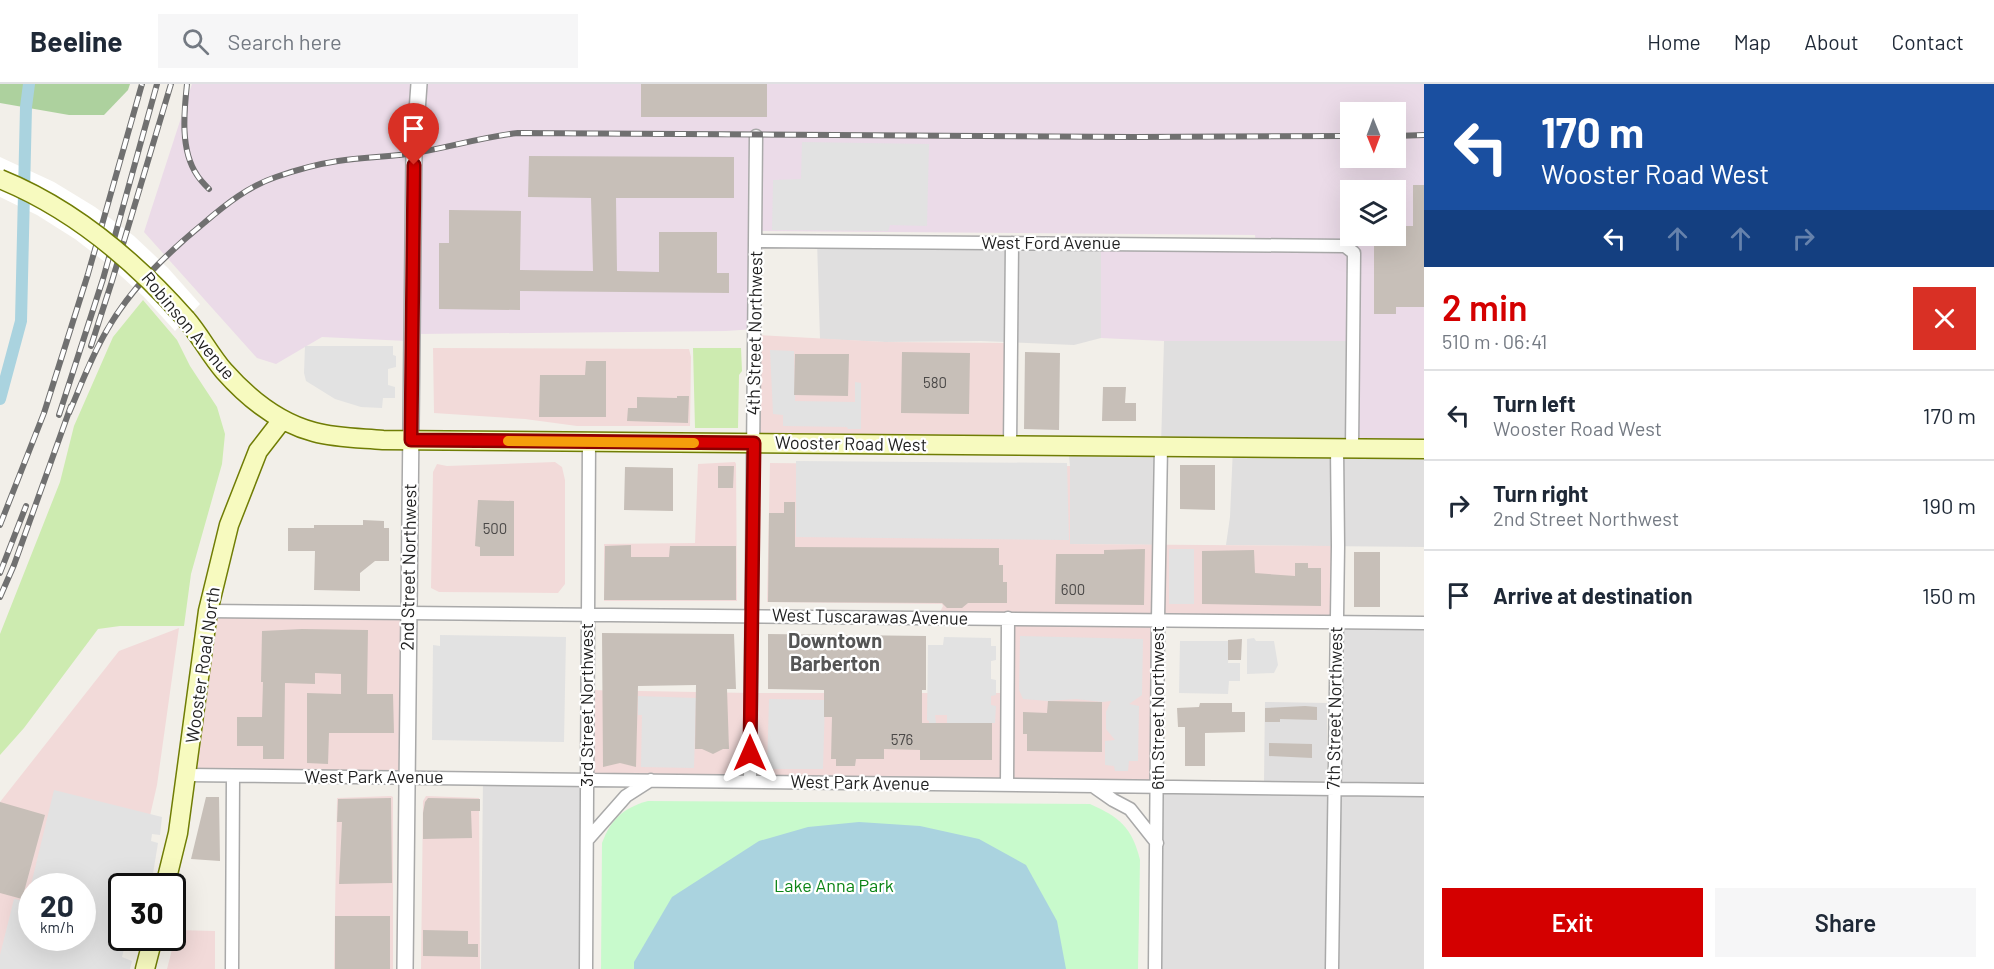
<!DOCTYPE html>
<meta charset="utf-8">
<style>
:root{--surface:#fff;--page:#f6f6f7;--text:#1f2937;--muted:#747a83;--line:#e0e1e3;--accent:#d40000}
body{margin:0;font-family:Barlow,sans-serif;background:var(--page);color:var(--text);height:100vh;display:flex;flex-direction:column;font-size:22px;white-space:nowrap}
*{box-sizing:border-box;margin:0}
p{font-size:20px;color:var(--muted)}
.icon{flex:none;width:33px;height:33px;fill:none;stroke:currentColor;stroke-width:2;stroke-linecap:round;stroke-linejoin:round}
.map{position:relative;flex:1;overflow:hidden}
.drawer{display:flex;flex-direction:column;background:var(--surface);width:570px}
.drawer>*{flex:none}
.banner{background:#1a4fa0;color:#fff;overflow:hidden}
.needle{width:39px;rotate:179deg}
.fabs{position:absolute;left:1340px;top:18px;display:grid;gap:12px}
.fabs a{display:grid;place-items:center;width:66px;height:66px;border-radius:0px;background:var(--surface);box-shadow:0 6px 24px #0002;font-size:30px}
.speed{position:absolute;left:18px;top:789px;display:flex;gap:12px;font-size:30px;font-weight:700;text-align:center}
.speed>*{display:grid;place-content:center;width:78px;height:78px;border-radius:50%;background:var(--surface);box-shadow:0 6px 24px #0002;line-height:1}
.speed small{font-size:15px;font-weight:400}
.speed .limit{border:3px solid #111;border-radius:9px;background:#fff;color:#111}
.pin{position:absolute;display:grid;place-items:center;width:51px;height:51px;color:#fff;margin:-62px -26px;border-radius:50% 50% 50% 0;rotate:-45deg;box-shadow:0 0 6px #0007}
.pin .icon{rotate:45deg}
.me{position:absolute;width:66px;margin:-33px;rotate:0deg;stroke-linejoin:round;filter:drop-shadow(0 0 4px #0008)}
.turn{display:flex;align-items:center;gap:21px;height:126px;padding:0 18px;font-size:27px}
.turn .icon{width:78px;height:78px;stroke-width:2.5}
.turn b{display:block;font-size:42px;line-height:51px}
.lanes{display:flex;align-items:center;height:57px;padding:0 18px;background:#0003;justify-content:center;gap:30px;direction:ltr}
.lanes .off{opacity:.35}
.round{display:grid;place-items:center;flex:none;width:63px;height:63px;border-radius:0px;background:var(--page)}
.summary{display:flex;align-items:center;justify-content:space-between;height:102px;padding:0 18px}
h1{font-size:36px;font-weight:600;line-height:45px;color:var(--accent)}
.button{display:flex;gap:12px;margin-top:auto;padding:12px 18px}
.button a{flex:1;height:69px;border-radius:0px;background:var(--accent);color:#fff;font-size:24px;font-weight:600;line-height:69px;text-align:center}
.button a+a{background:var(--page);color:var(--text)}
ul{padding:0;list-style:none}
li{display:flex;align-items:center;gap:18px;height:90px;padding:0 18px;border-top:2px solid var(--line)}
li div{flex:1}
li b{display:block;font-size:22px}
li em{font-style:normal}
header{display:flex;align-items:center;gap:36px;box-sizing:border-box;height:84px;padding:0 30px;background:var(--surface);border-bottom:2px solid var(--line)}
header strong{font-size:28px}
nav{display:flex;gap:33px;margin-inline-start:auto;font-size:21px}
.search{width:420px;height:54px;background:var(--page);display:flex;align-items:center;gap:15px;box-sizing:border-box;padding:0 21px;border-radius:0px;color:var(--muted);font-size:22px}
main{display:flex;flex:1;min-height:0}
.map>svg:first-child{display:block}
.residential{fill:#e0dfdf}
.commercial{fill:#f2dad9;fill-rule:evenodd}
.industrial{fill:#ebdbe8;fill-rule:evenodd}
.grass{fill:#cdebb0}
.forest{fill:#add19e}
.park{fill:#c8facc}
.parking{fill:#e2e2e2;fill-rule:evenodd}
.water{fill:#aad3df}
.pier{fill:#fff}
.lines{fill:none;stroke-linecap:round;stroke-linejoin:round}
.canal{stroke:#aad3df;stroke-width:12}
.building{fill:#c7bfb8}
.minor-casing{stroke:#a9a9a9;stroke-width:15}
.tertiary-casing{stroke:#a9a9a9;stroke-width:18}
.secondary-casing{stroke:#707d05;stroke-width:21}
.minor{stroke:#fff;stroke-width:12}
.tertiary{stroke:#fff;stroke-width:15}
.secondary{stroke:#f7fabf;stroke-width:18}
.rail-casing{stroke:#707070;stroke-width:6}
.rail{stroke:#fff;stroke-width:4;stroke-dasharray:11;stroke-linecap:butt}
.secondary-bridge-casing{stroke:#707d05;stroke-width:21;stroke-linecap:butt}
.secondary-bridge{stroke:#f7fabf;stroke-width:18}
.route-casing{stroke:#8a0000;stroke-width:15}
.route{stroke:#d40000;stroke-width:10}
.slow{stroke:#f59e0b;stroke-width:10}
.labels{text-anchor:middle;stroke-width:4.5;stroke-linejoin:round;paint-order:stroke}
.number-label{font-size:15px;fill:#4b4948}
.street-label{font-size:18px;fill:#222;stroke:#fff}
.park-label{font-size:18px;fill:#0c8416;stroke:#fff}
.neighbourhood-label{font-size:20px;font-weight:bold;fill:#555;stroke:#fff}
</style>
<header>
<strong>Beeline</strong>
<div class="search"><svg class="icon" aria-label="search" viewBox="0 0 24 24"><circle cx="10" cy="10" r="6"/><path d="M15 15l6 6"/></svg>Search here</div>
<nav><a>Home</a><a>Map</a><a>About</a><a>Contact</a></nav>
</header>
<main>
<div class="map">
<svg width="1424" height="885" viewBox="0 0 1424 885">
<rect width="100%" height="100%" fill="#f2efe9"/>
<path class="residential" d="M817 157 1101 160V254L1074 261 981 257 885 258 820 255Z
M1164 257H1353L1424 365V463L1226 461 1230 433 1233 363 1162 362 1159 461 1070 460V382L1068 362H1161Z
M1336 538 1424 539V885H1155L1158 703 1334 705Z
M1265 618 1327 619V693L1325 697 1269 698 1264 697Z
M483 694 586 695V885H481Z"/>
<path class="commercial" d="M758 251 885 258 1011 259 1010 362 754 359Z
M433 264 689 265 691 273 690 342H577L525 335 434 329Z
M555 378 562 383 565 396V500L558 509 439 508 431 504 433 388 437 380 447 382Z
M735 378 736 380 737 517H604V460L695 459 698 380Z
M770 379 1070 382V460L1338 462 1336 538 1158 536V703L586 695 587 606 750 609H1008V535L937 534 943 522 942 520 767 518Z
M208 527 408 529 407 693 187 691Z
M179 544 157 701 134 802H122V854L0 885V718L119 567ZM32 802H82V854H32Z
M391 712 393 713V885H334L337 714Z
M426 712 479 714 480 885H421L423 717Z
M177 846 215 847V885H167Z"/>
<path class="industrial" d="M192 0H1424V365L1352 364 1349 164 1256 161 1255 151 756 147 755 245 726 247 419 250 420 58H406L407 257 322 253 276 280 257 274 144 148ZM1350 28H1395V74H1350ZM1350 106H1395V152H1350Z
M1101 165 1340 166 1345 168 1348 176 1347 257H1164L1101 254Z"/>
<path class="grass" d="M143 216 177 256 190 282 217 323 225 350 222 380 191 490 184 542H120L98 545 24 644 0 671V550L60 398 74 342 113 253Z
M693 264H741L742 287 739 291 738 344H695Z"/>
<path class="forest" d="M0 0H130L128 6 104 31H69L0 19Z"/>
<path class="park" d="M648 717 1090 720C1119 733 1132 743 1140 776L1138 885H601L602 759C611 735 623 724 648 717Z"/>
<path class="parking" d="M802 58 929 60 927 142 890 141 888 147 772 146 773 96 801 95Z
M305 262H393V271L396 272V283L388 285V301L395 303V314H383L382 324 361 323 335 315 306 297 304 289Z
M770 266 794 267 795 317 855 318V298L861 299V345H848L847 343 783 342V331L773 330Z
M796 377 1067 379 1069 456 796 453Z
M1169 465H1194V520H1169Z
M440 551 566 553 564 658 432 656 433 561 440 562Z
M1020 552 1143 555 1142 611 1129 620 1139 622 1138 677H1129L1128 687H1115L1114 682 1105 681V657L1115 656 1106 645V628L1111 617 1102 618 1076 615 1048 617 1023 615 1019 606Z
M944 553 991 554V562H996V576L991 577V595L996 596V611L991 612V621L996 622 995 639H947V631H935L936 639 929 641V637L927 636 928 561H943Z
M1254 554 1256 557H1274L1278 581 1274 589 1247 590V555Z
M1180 557H1229L1228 579H1240V597H1229L1228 610 1179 609Z
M638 612 696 614 694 684 641 683 642 631H638Z
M769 615 825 616 823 685H767Z
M54 706 162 733 160 751 152 750 151 757 158 759 151 802H122V854H138L135 867 124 865 122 873 132 877 130 885H0V871L14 815 27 817ZM32 802H82V854H32Z"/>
<path class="water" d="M859 738 920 742 979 755 1026 781 1057 837 1066 885H634V878L672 813 759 757 808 743Z"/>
<path class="pier" d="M0 73 54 98 95 123 134 152 168 184 200 220 175 247 144 213 110 182 75 155 37 131 0 113Z"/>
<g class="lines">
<path class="canal" d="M0 315 21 237 26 23 29 0"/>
</g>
<path class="building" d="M641 0H767V33H641Z
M529 72 734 73V114H616L617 187 659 188V148H717V189H729V209L520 207V226L439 225V159H449V126L521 127 520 186 593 187 591 114 528 113Z
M1413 101H1424V223H1396V230H1374V152H1395V142H1413Z
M902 268 970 269 969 330 901 329Z
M1025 268 1060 269 1059 346 1024 345Z
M795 270H849L848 312 794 311Z
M586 277H606V333H539L540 291H585Z
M1103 303H1126L1125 319H1136V337H1102Z
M677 312H689L688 339 627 337 628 324H637V313L677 314Z
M1180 381H1215V426L1180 425Z
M718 382H734L733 404H718Z
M625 383 673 384V427L624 426Z
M478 416 514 417V472H480V463L475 462Z
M784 418H795V463L999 464V481H1003V498H1007V519H968L962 524H947L942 519 768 518 769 429H784Z
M363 436 384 437V444H389V477H375L360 489V507L314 506 315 467H288V444H314V441H363Z
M631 461V473H669L670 462H736V516H604L605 462Z
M1145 465 1144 521 1055 520 1056 470H1104V466Z
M1254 466 1255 489 1295 492V479H1308V484H1321V522L1202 520V467Z
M1354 468H1380V523H1354Z
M302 545 368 546 367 610H393L394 649H329L328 680 307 679V609L341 610V590L315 589V600L285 599 284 675H263V662H237V633H262L263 598H261L262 547Z
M602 549 734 550 736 605H727L729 665H723L713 670 702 665H695L696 601 638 602 636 683 620 679 603 683Z
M768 550 926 552V606H922V639H992V676H920V666L884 665V675H856L855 682H836V675H831L832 633H824V606L768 605Z
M1242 555 1241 576H1228V556Z
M1048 617 1102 618V668L1027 667V650H1023V628L1047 629Z
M1200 619H1232V628H1245V648L1205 649V682H1185V643H1178L1177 624 1199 623Z
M1305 622 1317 623V636L1280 635V638H1265V624Z
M1269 659 1312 660V674L1269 672Z
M206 713H219L220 777 191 775Z
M391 714 392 799 339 800 342 738H337L338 715Z
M428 714 480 715V727H471L472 754 423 755V729L425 718Z
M0 718 45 731 22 815 0 809Z
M335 832H390V885H335Z
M423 846 468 847V860H478V873L423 872Z"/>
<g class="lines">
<g class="minor-casing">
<path id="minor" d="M756 157 1345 162 1354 169 1352 364
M1010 362 1012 159
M208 527 1424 539
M187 691 1424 706
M750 698 756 52
M1007 701 1008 534
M1093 702 1113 716 1130 725 1157 759
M588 755 626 712 651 696
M232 885 233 693
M586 885 589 358
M1155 885 1158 536 1161 362
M1332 885 1338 462 1337 364"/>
</g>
<g class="tertiary-casing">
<path id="tertiary" d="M405 885 414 69 419 0"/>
</g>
<g class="secondary-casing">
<path id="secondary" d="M186 235C200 251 210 271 224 287 248 314 279 339 314 348 336 354 360 354 383 356L1424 365
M165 802 178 749 208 527 229 441 258 367 282 336
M145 885 153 854"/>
</g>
<use href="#minor" class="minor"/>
<use href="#tertiary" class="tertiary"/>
<use href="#secondary" class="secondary"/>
<g class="rail-casing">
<path id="rail" d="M187 0C184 28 180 66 197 91 200 96 205 101 209 105
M1395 52 1424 51
M91 262 112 197 171 0
M69 329C81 301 91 273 107 246 131 204 166 170 204 139 226 120 249 102 276 93 296 86 318 80 338 77 364 73 390 73 415 69 450 63 483 53 518 49L1134 53 1350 52
M59 331 103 195 157 0
M0 441 44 329 88 190 142 0
M0 489 26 422
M0 513 14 481 71 322"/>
</g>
<use href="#rail" class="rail"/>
<g class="secondary-bridge-casing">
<path id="secondary-bridge" d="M0 95C74 125 134 176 186 235"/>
</g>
<use href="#secondary-bridge" class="secondary-bridge"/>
</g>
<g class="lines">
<g class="route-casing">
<path id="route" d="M414 81 411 356 754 359 750 669"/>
</g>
<use href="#route" class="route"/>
<path class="slow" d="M508 357 694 359"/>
</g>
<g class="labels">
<g class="number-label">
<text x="935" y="304">580</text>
<text x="495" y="450">500</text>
<text x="1073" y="511">600</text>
<text x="902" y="661">576</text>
</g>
<g class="street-label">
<text x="1051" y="165">West Ford Avenue</text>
<text transform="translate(188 242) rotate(50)" y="6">Robinson Avenue</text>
<text transform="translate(755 249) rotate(-89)" y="6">4th Street Northwest</text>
<text transform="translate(851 360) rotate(1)" y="6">Wooster Road West</text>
<text transform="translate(409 483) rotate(-89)" y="6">2nd Street Northwest</text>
<text transform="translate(870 533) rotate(1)" y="6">West Tuscarawas Avenue</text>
<text transform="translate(203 581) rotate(-82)" y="6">Wooster Road North</text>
<text transform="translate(587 621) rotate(-90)" y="6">3rd Street Northwest</text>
<text transform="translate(1158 624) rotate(-90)" y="6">6th Street Northwest</text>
<text transform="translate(1335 624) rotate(-89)" y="6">7th Street Northwest</text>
<text x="374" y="699">West Park Avenue</text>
<text transform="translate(860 699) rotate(1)" y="6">West Park Avenue</text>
</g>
<g class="park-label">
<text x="834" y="808">Lake Anna Park</text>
</g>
<g class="neighbourhood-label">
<text x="835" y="564">Downtown<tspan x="835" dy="23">Barberton</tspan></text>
</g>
</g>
</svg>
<div class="fabs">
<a><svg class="needle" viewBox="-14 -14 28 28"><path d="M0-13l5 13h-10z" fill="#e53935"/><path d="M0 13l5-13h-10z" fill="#747a83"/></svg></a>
<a><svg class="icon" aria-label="layers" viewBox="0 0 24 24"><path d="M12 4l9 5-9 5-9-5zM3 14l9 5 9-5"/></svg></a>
</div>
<div class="speed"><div>20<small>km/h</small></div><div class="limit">30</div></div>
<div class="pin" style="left:414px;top:81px;background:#d93025"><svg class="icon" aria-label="arrive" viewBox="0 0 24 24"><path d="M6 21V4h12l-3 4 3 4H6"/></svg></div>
<svg class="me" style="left:750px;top:669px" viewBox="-20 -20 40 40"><path d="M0-17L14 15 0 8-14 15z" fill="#d40000" stroke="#fff" stroke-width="4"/></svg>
</div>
<section class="drawer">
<div class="banner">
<div class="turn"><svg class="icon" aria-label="left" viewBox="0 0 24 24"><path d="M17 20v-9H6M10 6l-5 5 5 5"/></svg><div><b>170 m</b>Wooster Road West</div></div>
<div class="lanes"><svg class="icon" aria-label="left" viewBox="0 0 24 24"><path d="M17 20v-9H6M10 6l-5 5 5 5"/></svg><svg class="icon off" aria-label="ahead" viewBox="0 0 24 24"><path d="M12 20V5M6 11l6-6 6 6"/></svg><svg class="icon off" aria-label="ahead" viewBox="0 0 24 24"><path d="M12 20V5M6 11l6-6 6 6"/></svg><svg class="icon off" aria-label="right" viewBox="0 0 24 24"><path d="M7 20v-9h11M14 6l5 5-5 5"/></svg></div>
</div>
<div class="summary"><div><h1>2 min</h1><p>510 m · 06:41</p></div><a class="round" style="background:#d93025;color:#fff"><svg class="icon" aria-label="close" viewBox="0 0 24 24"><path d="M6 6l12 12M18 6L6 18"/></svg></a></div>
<ul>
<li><svg class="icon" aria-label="left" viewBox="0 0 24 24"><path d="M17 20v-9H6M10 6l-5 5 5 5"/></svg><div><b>Turn left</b><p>Wooster Road West</p></div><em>170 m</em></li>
<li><svg class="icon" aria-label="right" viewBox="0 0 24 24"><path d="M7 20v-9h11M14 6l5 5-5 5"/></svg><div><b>Turn right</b><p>2nd Street Northwest</p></div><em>190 m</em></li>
<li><svg class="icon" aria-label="arrive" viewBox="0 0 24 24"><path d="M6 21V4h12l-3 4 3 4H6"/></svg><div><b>Arrive at destination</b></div><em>150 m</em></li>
</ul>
<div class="button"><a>Exit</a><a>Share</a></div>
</section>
</main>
